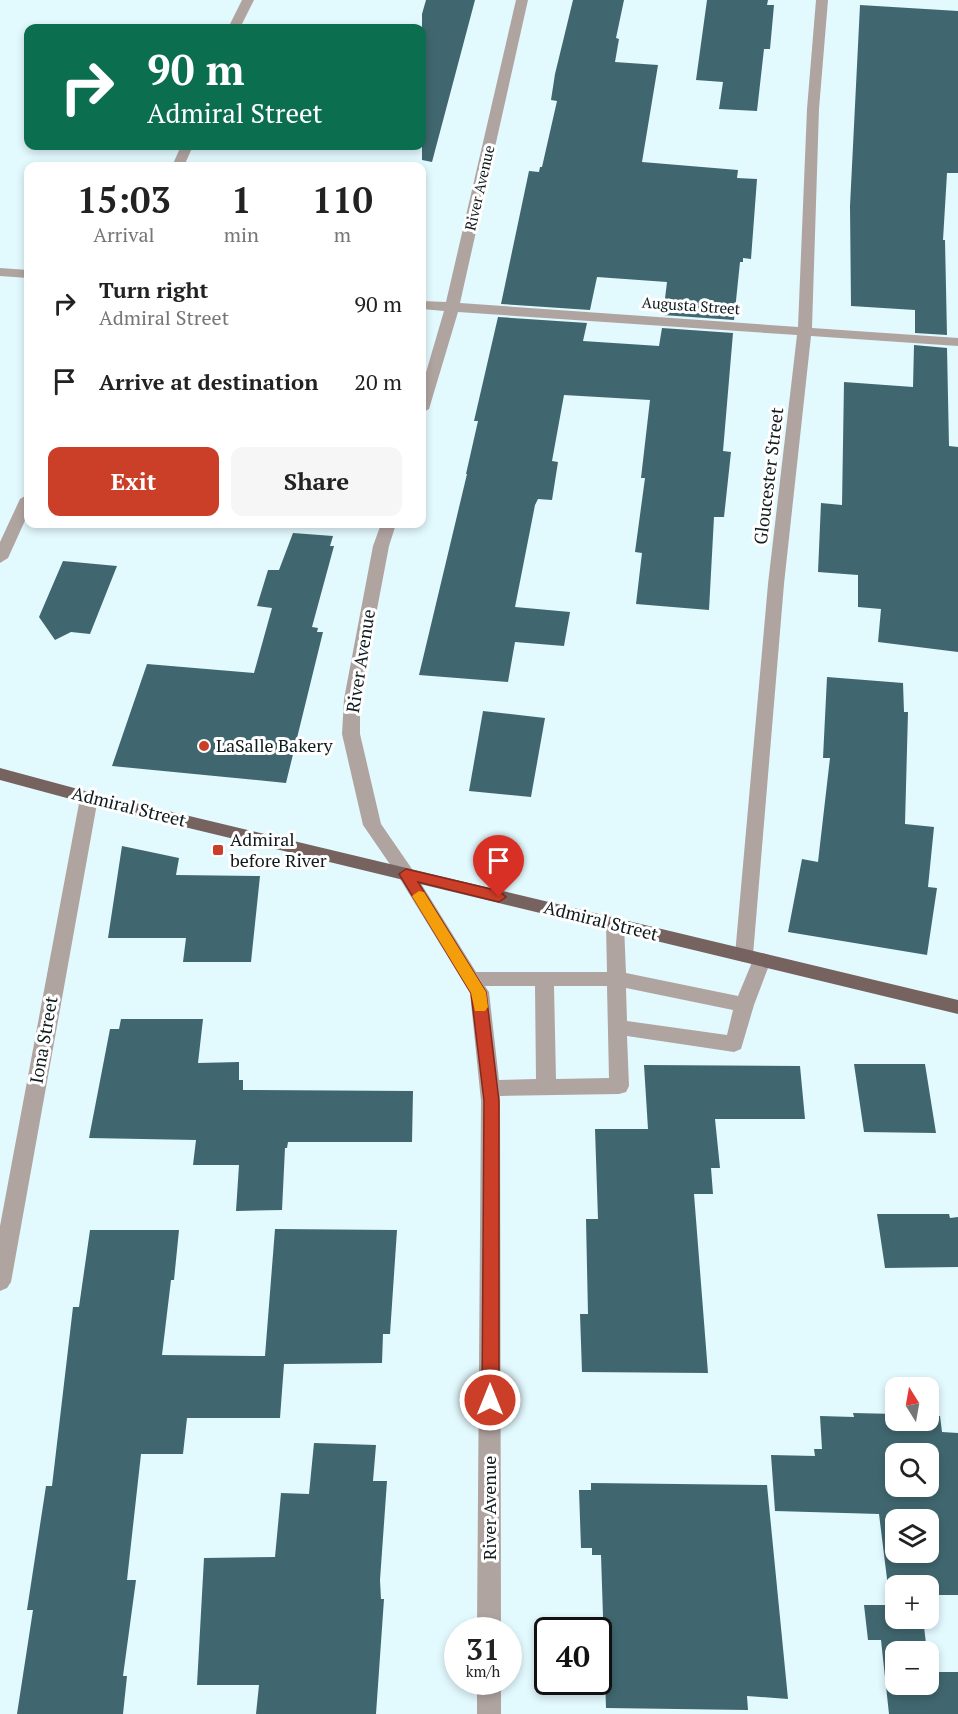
<!DOCTYPE html>
<meta charset="utf-8">
<style>
:root{--surface:#fff;--page:#f6f6f6;--text:#222;--muted:#767676;--accent:#cb3f29}
body{margin:0;font-family:"PT Serif",serif;background:var(--page);color:var(--text);height:100vh;display:flex;flex-direction:column;font-size:22px;white-space:nowrap}
*{box-sizing:border-box;margin:0}
p{font-size:20px;color:var(--muted)}
.icon{flex:none;width:33px;height:33px;fill:none;stroke:currentColor;stroke-width:2;stroke-linecap:round;stroke-linejoin:round}
.map{position:relative;flex:1;overflow:hidden}
.drawer{position:absolute;left:24px;top:162px;width:402px;height:366px;display:flex;flex-direction:column;background:var(--surface);border-radius:12px;box-shadow:0 3px 9px #0003}
.drawer>*{flex:none}
.banner{position:absolute;left:24px;top:24px;width:402px;height:126px;border-radius:12px;box-shadow:0 3px 9px #0003;background:#0b6e4f;color:#fff;overflow:hidden}
.needle{width:39px;rotate:349deg}
.tools{position:absolute;left:885px;top:1377px;display:grid;gap:12px}
.tools a{display:grid;place-items:center;width:54px;height:54px;border-radius:12px;background:var(--surface);box-shadow:0 3px 9px #0003;font-size:30px}
.speed{position:absolute;left:444px;top:1617px;display:flex;gap:12px;font-size:30px;font-weight:700;text-align:center}
.speed>*{display:grid;place-content:center;width:78px;height:78px;border-radius:50%;background:var(--surface);box-shadow:0 3px 9px #0003;line-height:1}
.speed small{font-size:15px;font-weight:400}
.speed .limit{border:3px solid #111;border-radius:9px;background:#fff;color:#111}
.pin{position:absolute;display:grid;place-items:center;width:51px;height:51px;color:#fff;margin:-62px -26px;border-radius:50% 50% 50% 0;rotate:-45deg;box-shadow:0 0 6px #0007}
.pin .icon{rotate:45deg}
.me{position:absolute;width:66px;margin:-33px;rotate:0deg;stroke-linejoin:round;filter:drop-shadow(0 0 4px #0008)}
.turn{display:flex;align-items:center;gap:21px;height:126px;padding:0 24px;font-size:27px}
.turn .icon{width:78px;height:78px;stroke-width:2.5}
.turn b{display:block;font-size:42px;line-height:51px}
.eta{display:flex;justify-content:space-evenly;align-items:center;height:102px;text-align:center}
.eta b{font-size:36px;font-weight:600;line-height:42px}
.button{display:flex;gap:12px;margin-top:auto;padding:12px 24px}
.button a{flex:1;height:69px;border-radius:12px;background:var(--accent);color:#fff;font-size:24px;font-weight:600;line-height:69px;text-align:center}
.button a+a{background:var(--page);color:var(--text)}
ul{padding:0;list-style:none}
li{display:flex;align-items:center;gap:18px;height:78px;padding:0 24px}
li div{flex:1}
li b{display:block;font-size:22px}
li em{font-style:normal}
.map>svg:first-child{display:block}
.building{fill:#40676f;fill-rule:evenodd}
.lines{fill:none;stroke-linecap:round;stroke-linejoin:round}
.minor{fill:#b0a4a1;fill-rule:evenodd}
.major{fill:#76625e;fill-rule:evenodd}
.route{fill:#cb3f29;stroke:#84291b;stroke-width:1.5}
.slow{fill:#f59e0b}
.poi-dot{fill:#cb3f29;stroke:#fff;stroke-width:2}
.labels{text-anchor:middle;stroke-width:6;stroke-linejoin:round;paint-order:stroke}
.far-street-label{font-size:15px;fill:#101b1d;stroke:#fff}
.street-label{font-size:18px;fill:#101b1d;stroke:#fff}
.poi-label{font-size:18px;fill:#101b1d;stroke:#fff;text-anchor:start}
</style>
<div class="map">
<svg width="958" height="1714" viewBox="0 0 958 1714">
<rect width="100%" height="100%" fill="#e2f9fe"/>
<path class="building" d="M426 0H475L432 162 422 160V14Z
M573 0H624L616 38 619 39 615 62 658 65 642 162 738 170 737 178 757 179 751 259 743 258V262H740L734 320 663 315 667 282 597 277 590 310 501 304 529 171 539 172 540 167H542L557 101 551 100 555 74Z
M707 0H768L767 5H774L770 49H764L757 111 719 109 723 82 696 80Z
M860 5 958 11V173H947L943 240H945L947 335 915 333V310L851 306 850 206Z
M498 317 587 323 583 341 659 346 662 328 733 333 723 451 731 452 724 517H714L709 610 636 604 642 553 635 552 645 478H641L650 400 564 395 552 461 558 462 552 500 538 499 535 505 515 607 570 612 564 646 515 642 508 682 419 675 467 474H466L478 421H474Z
M914 345 947 348 949 446 958 447V652L878 642 881 609 858 607V575L818 572 821 503 842 505 844 382 913 387Z
M293 533 333 536 330 546H334L312 627 318 628 317 632H323L286 783 112 766 147 664 254 673 272 608 257 606 268 570H279Z
M63 561 117 566 90 634 71 632 55 640 39 617Z
M827 677 903 683 904 712H908L905 824 934 827 928 887 937 888 927 955 788 932 802 859 818 862 830 758H823Z
M483 711 545 718 531 797 469 791Z
M122 846 179 858 176 875 260 876 251 962H183L186 938H108Z
M121 1019H203L198 1063 239 1062V1080H243V1090L413 1091 412 1142H288L287 1148H285L282 1210 236 1211 239 1165H193L196 1140 89 1138 110 1029H119Z
M854 1064H925L936 1133 864 1132Z
M644 1065 800 1066 805 1119H715L720 1168H711L713 1194H694L708 1373 582 1372 580 1314H588L586 1219H598L595 1129H648Z
M877 1214H949L950 1218 958 1217V1267L885 1268Z
M275 1229 397 1230 390 1334H383L382 1363 284 1364 280 1418H187L183 1454H141L127 1580H136L123 1676H127L123 1714H17L33 1610H27L46 1486H52L73 1307H79L90 1230H179L174 1280H171L162 1355 265 1356Z
M853 1413 896 1414V1420H928V1415L940 1416 942 1432 958 1433V1595H928V1586H896V1595H889L879 1514 775 1511 771 1455 815 1456 814 1449H822L820 1416 854 1417ZM896 1454H928V1486H896ZM896 1520H928V1552H896Z
M314 1443 376 1445 373 1481H387L380 1580 381 1599H384L376 1714H256L259 1685H197L204 1558 275 1557 281 1493 309 1494Z
M591 1483 767 1485 788 1699 747 1696 748 1710 606 1708 601 1555H592V1548H581L579 1490H591Z
M864 1605H896V1618H923L927 1652H896V1684H928V1663L930 1672H958V1714H889L881 1640H868Z"/>
<g class="lines">
<path class="minor" d="M242 0H254L240 28H228Z
M516 0H528L460 303 798 327 807 109 816 0H828L819 109 812 328 958 338V346L811 336 784 584 753 955 751 960 744 962 737 960 735 955 768 584 797 335 458 312 429 409 422 413V386L444 311 422 309V301L446 302Z
M181 146H193L184 166H172Z
M0 268 28 270V278L0 276Z
M28 494V514L8 558 0 563V542L20 499Z
M381 524H396L389 546 360 699V734L381 824 412 869 476 972H607L606 925 608 920 615 918 622 920 624 925 626 973 738 996 755 955 762 953 769 955 771 960 754 1005 741 1049 734 1052 627 1036 629 1086 626 1092 619 1094 500 1096 501 1630H477L481 1101 470 993 400 879 363 825 342 734 344 699 373 546ZM535 986 536 1079 499 1080 489 992 485 986ZM554 986H607L609 1078 556 1079ZM626 988 733 1010 727 1035 627 1021Z
M89 792 95 794 98 798 11 1282 7 1288 0 1291V1226L80 798 83 794Z
M477 1682H501V1714H477Z"/>
<path class="major" d="M0 768 89 792 958 1000V1014L89 804 0 780Z"/>
</g>
<path class="route" d="M406 869 499 891 506 897 499 902 418 882 486 992 499 1101V1400L496 1406 490 1408 484 1406 482 1400 484 1101 471 993 399 874Z"/>
<path class="slow" d="M419 891 424 892 486 992 488 1007 485 1011H475L471 993 412 896Z"/>
<g class="poi-dot">
<circle cx="204" cy="746" r="6"/>
<rect x="212" y="844" width="12" height="12" rx="3"/>
</g>
<g class="labels">
<g class="far-street-label">
<text transform="translate(480 188) rotate(-77)" y="5">River Avenue</text>
<text transform="translate(691 306) rotate(4)" y="5">Augusta Street</text>
</g>
<g class="street-label">
<text transform="translate(769 476) rotate(-83)" y="6">Gloucester Street</text>
<text transform="translate(361 661) rotate(-81)" y="6">River Avenue</text>
<text transform="translate(129 807) rotate(14)" y="6">Admiral Street</text>
<text transform="translate(601 921) rotate(14)" y="6">Admiral Street</text>
<text transform="translate(44 1040) rotate(-80)" y="6">Iona Street</text>
<text transform="translate(490 1508) rotate(-90)" y="6">River Avenue</text>
</g>
<g class="poi-label">
<text x="216" y="752">LaSalle Bakery</text>
<text x="230" y="846">Admiral<tspan x="230" dy="21">before River</tspan></text>
</g>
</g>
</svg>
<div class="tools">
<a><svg class="needle" viewBox="-14 -14 28 28"><path d="M0-13l5 13h-10z" fill="#e53935"/><path d="M0 13l5-13h-10z" fill="#767676"/></svg></a>
<a><svg class="icon" aria-label="search" viewBox="0 0 24 24"><circle cx="10" cy="10" r="6"/><path d="M15 15l6 6"/></svg></a>
<a><svg class="icon" aria-label="layers" viewBox="0 0 24 24"><path d="M12 4l9 5-9 5-9-5zM3 14l9 5 9-5"/></svg></a>
<a>+</a>
<a>−</a>
</div>
<div class="speed"><div>31<small>km/h</small></div><div class="limit">40</div></div>
<div class="pin" style="left:499px;top:897px;background:#d93025"><svg class="icon" aria-label="arrive" viewBox="0 0 24 24"><path d="M6 21V4h12l-3 4 3 4H6"/></svg></div>
<svg class="me" style="left:490px;top:1400px" viewBox="-20 -20 40 40"><circle r="17" fill="#cb3f29" stroke="#fff" stroke-width="3"/><path d="M0-11L8 9 0 5-8 9z" fill="#fff"/></svg>
<div class="banner">
<div class="turn"><svg class="icon" aria-label="right" viewBox="0 0 24 24"><path d="M7 20v-9h11M14 6l5 5-5 5"/></svg><div><b>90 m</b>Admiral Street</div></div>
</div>
<section class="drawer">
<div class="eta">
<div><b>15:03</b><p>Arrival</p></div>
<div><b>1</b><p>min</p></div>
<div><b>110</b><p>m</p></div>
</div>
<ul>
<li><svg class="icon" aria-label="right" viewBox="0 0 24 24"><path d="M7 20v-9h11M14 6l5 5-5 5"/></svg><div><b>Turn right</b><p>Admiral Street</p></div><em>90 m</em></li>
<li><svg class="icon" aria-label="arrive" viewBox="0 0 24 24"><path d="M6 21V4h12l-3 4 3 4H6"/></svg><div><b>Arrive at destination</b></div><em>20 m</em></li>
</ul>
<div class="button"><a>Exit</a><a>Share</a></div>
</section>
</div>
